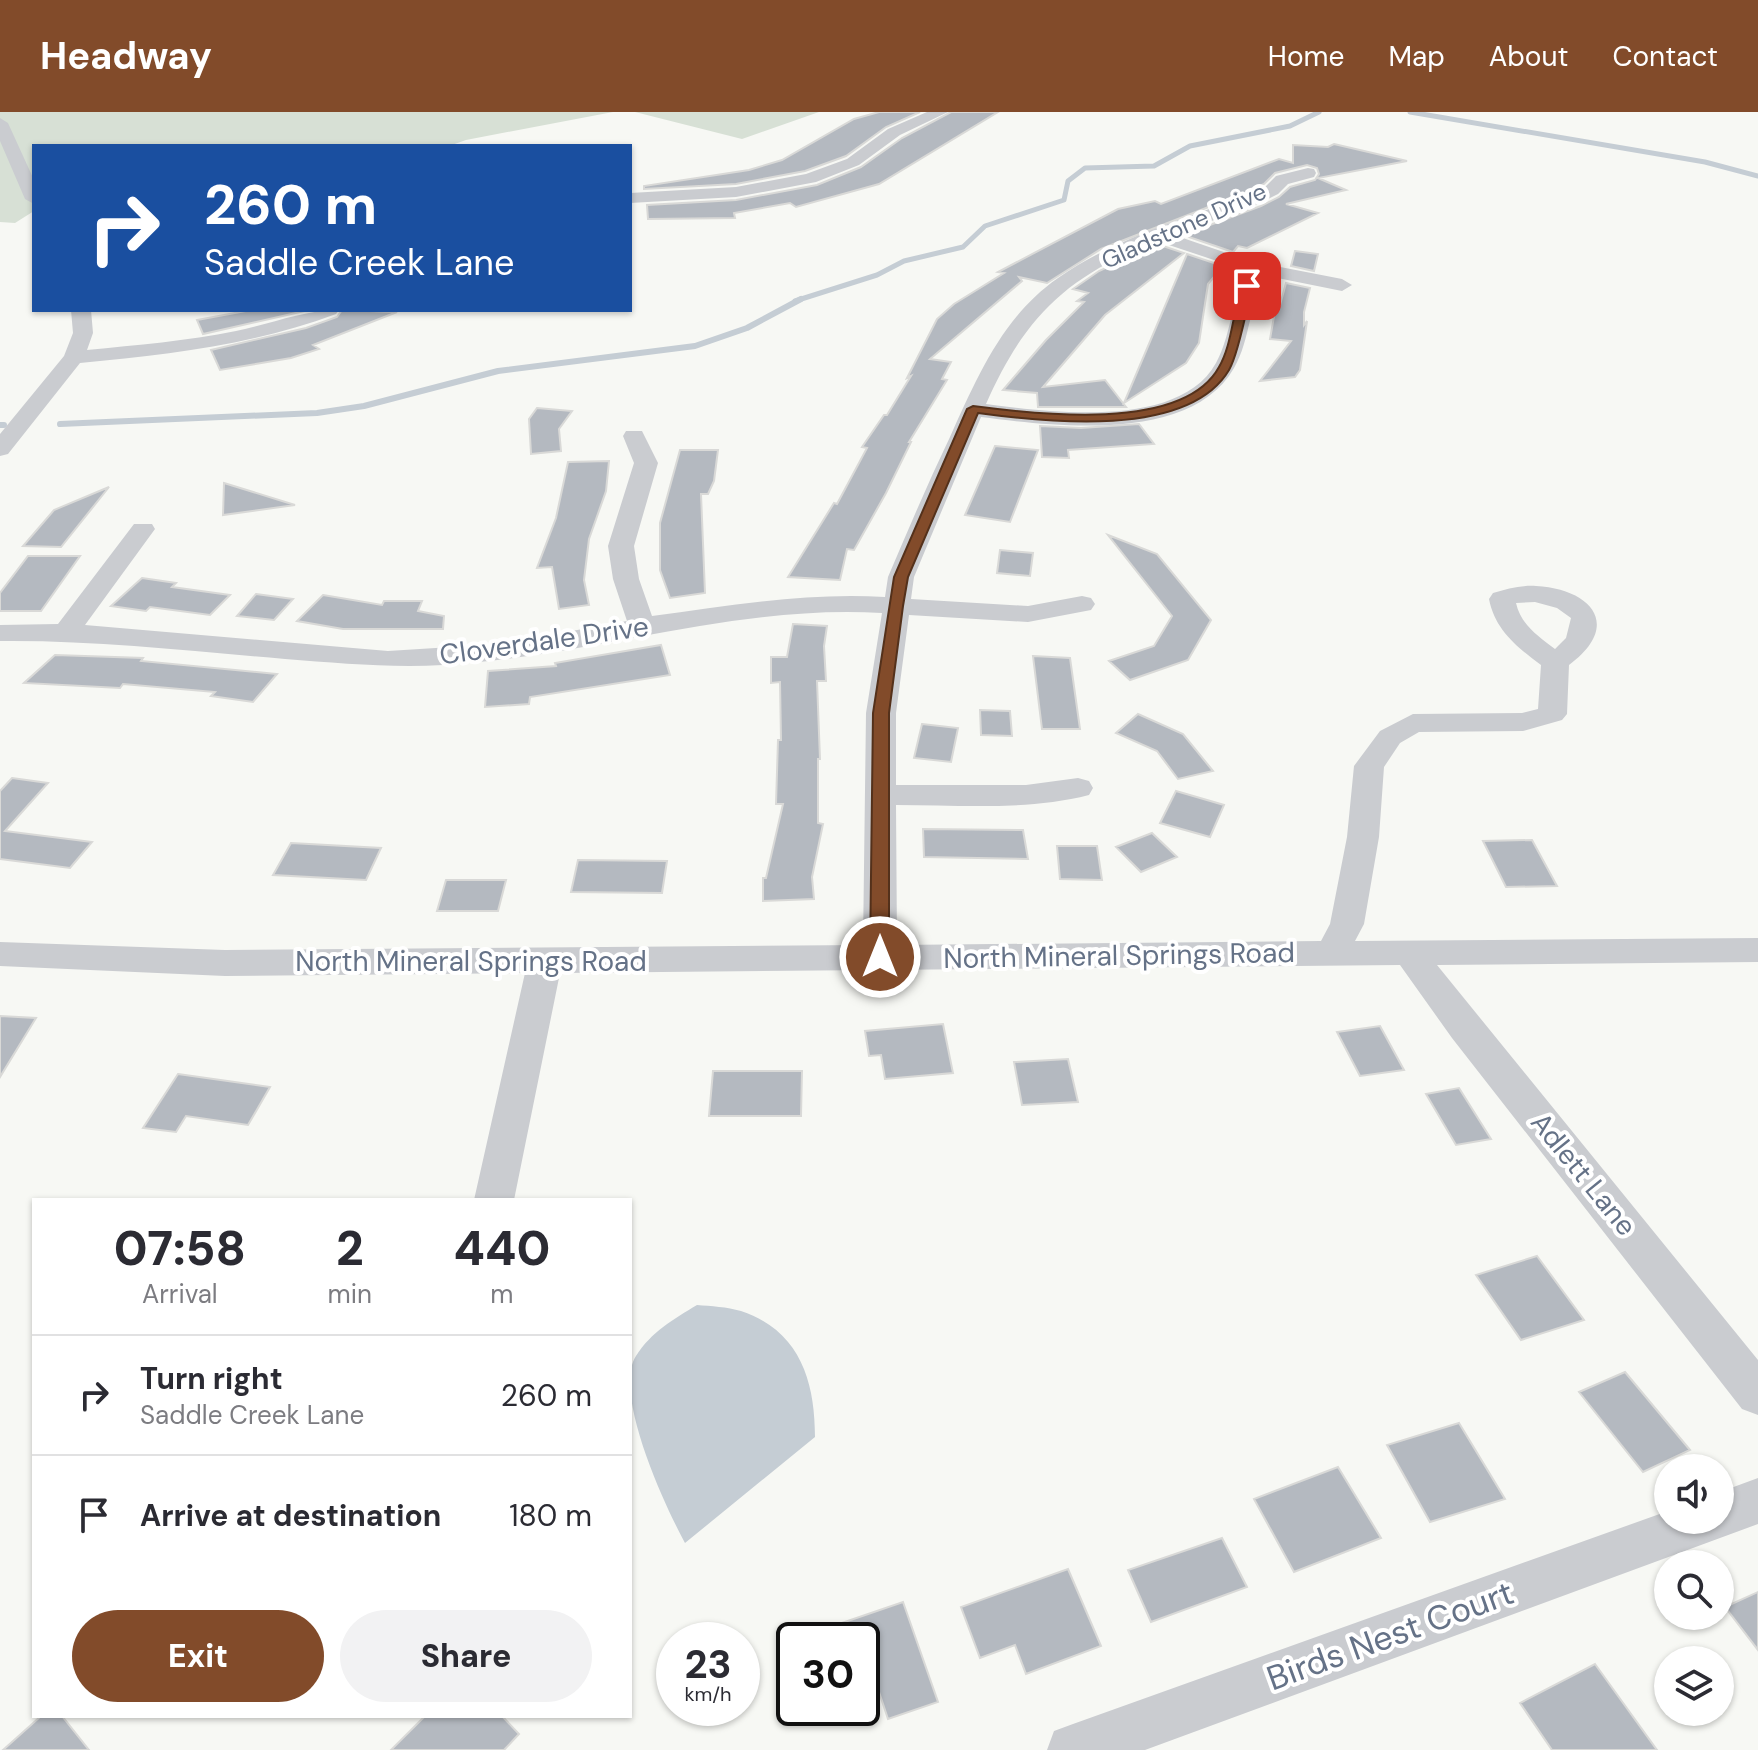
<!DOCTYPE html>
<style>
:root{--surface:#fff;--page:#f2f2f3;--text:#2b2b33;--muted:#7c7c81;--line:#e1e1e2;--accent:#824b2a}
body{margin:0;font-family:"DM Sans",sans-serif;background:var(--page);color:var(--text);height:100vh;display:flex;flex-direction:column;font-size:30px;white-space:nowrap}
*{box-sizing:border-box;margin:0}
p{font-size:26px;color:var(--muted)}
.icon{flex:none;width:44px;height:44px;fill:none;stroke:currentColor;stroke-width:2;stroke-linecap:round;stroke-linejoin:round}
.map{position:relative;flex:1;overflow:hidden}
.panel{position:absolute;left:32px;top:1086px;width:600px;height:520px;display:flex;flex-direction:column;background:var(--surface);border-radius:0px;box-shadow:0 2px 6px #0004}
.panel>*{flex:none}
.banner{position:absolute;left:32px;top:32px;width:600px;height:168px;border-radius:0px;box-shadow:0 2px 6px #0004;background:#1a4fa0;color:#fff;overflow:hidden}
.tools{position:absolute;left:1654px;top:1342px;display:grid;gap:16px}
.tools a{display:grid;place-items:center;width:80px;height:80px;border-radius:50%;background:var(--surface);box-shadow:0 2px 6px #0004;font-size:40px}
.speed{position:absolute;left:656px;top:1510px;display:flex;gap:16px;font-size:40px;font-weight:700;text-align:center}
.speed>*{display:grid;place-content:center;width:104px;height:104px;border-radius:50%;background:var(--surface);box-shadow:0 2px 6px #0004;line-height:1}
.speed small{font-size:20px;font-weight:400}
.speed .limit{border:4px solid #111;border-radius:12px;background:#fff;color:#111}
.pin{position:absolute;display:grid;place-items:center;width:68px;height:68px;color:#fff;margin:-34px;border-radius:16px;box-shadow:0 4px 12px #0006}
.me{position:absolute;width:88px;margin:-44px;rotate:0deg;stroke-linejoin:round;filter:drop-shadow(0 0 6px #0008)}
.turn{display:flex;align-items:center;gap:28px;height:168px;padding:0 40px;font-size:36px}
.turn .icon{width:104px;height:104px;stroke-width:2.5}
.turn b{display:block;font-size:56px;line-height:68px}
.eta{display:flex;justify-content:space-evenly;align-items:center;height:136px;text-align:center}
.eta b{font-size:48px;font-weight:800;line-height:56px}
.cta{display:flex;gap:16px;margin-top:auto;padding:16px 40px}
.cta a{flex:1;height:92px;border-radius:48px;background:var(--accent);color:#fff;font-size:32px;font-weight:800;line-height:92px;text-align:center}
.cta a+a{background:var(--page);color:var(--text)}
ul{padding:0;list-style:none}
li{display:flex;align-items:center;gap:24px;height:120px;padding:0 40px;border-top:2px solid var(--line)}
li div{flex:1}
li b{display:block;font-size:30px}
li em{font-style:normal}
header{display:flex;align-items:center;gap:48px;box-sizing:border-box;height:112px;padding:0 40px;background:var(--accent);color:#fff}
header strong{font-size:38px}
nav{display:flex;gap:44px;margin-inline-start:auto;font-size:28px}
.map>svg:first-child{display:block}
.green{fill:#d7e0d5}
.water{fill:#c5cdd4}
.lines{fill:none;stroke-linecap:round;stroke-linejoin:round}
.stream-far1{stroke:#c5cdd4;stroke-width:5}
.stream{stroke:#c5cdd4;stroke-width:6}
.building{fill:#b4b9c0;stroke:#d9d9d7;stroke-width:2}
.minor{fill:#caccd0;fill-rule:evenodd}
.route{fill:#824b2a;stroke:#54311b;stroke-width:2}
.labels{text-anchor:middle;stroke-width:8;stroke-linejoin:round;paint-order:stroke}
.far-street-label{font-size:24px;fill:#657287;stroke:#fff}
.street-label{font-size:28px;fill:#657287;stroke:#fff}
.near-street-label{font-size:34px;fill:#657287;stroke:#fff}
</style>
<header>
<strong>Headway</strong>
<nav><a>Home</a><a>Map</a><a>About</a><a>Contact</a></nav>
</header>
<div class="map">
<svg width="1758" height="1638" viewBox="0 0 1758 1638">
<rect width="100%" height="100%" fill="#f7f8f4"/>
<path class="green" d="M0 0H613L466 28 449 34H34V99L15 111 0 110Z
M635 0H819L742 27Z"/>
<path class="water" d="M697 1193C711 1194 727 1195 741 1199 800 1219 815 1269 815 1325L685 1431C666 1396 612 1281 636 1244 651 1220 674 1207 697 1193Z"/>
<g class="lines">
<path class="stream-far1" d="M1410 0 1705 50 1758 64
M795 189 877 163 904 149 963 135 985 114 1064 88 1068 69 1085 56 1154 54 1190 34 1290 14 1319 0"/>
<path class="stream" d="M60 312 317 301 364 294 498 259 695 234 747 216 801 187
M0 313H4"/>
</g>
<path class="building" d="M879 0H920L886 15 846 44 805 59 736 72 644 77V74L749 58 782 48 854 7Z
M951 0H998L879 72 796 95 790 91 734 101 735 106 648 107 647 93 736 88 817 73 861 55 902 26Z
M1334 32 1407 49 1318 66 1346 78 1286 92 1318 101 1247 136 1238 134 1233 140 1183 123 1261 94 1279 85 1290 75 1315 68 1319 62 1317 56 1307 53 1275 61 1264 72 1247 80 1101 137 1047 171 1019 165 1022 169 930 247 951 250 942 267 947 268 909 330H911L886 381 854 438 847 437 840 468 788 465 834 391 837 392 867 336 862 335 884 303H887L911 264 907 266 937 207 954 192 1004 161 998 160 1118 97 1155 89 1161 92 1279 47 1293 51V33L1328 35Z
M1157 132 1184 141 1105 203 1043 275 1105 268 1126 295H1038L1037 281 1003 278 1046 228 1084 190 1077 189 1088 181 1073 177 1099 159Z
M1295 139 1318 142 1314 159 1291 154Z
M1187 142 1223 154 1208 172 1199 231 1186 251 1124 291Z
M1286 171 1310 176 1304 200V213L1307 209 1300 258 1295 265 1260 269 1291 229 1270 227 1276 193H1280Z
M251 198H309L203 222 197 208Z
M342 198 397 200 313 233 319 237 291 246 220 258 211 238 306 216 337 205Z
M537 296 572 299 559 317 561 339 531 342 529 307Z
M1139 312 1154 332 1068 338 1069 346 1042 345 1040 314 1081 316Z
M995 334 1038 338 1010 410 965 403Z
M680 338H718L714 369 708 382H701L705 481 670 486 660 458V411Z
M609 349 606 379 589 427 584 468 589 493 559 497 552 455 537 456 556 406 568 350Z
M224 371 295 393 223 403Z
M109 375 61 435 23 434 54 398Z
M1108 423 1157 442 1211 508 1188 548 1130 568 1109 549 1154 534 1172 504Z
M1000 438 1033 441 1030 464 997 461Z
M28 444H80L41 499H0V481Z
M142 466 176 471 172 475 230 483 210 503 150 495 146 499 111 494Z
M256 482 293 487 274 508 237 504Z
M323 483 382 493 384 489H422L418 499 444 504 443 517H343L297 509Z
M793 512 827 514 824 534 826 569H817L820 647H818V711L823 712 812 765 814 787 763 789V766H766L783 692H776L778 628H781L780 570 771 571V545H787Z
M661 533 670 563 530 585 529 592 485 595 488 559 556 554 555 551Z
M55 543 143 546 141 549 277 562 253 590 211 584 215 580 123 572 120 576 24 571Z
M1033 544 1070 546 1080 617H1042Z
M980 598 1010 599 1012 624 981 623Z
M1138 602 1183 622 1213 659 1178 667 1157 639 1116 621Z
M922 612 958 616 951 650 914 646Z
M12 666 48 671 5 719 92 730 70 756 0 747V679Z
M1176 679 1224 693 1210 725 1160 711Z
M923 717 1023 718 1028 747 924 745Z
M1152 721 1177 745 1141 760 1116 735Z
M1532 728 1557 774 1506 775 1483 729Z
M291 731 381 736 366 768 273 763Z
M1057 734H1097L1102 768 1060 767Z
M578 748 667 749 662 781 571 780Z
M446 768H506L498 799H437Z
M0 904 36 906 0 965Z
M943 912 953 961 885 967 881 943 869 944 865 919Z
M1380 914 1404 958 1360 964 1337 920Z
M1068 947 1078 990 1022 993 1014 950Z
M713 959H802L801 1004H709Z
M178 962 270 975 248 1013 186 1004 176 1020 143 1016Z
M1459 976 1491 1027 1456 1033 1426 982Z
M1537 1144 1584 1208 1521 1228 1476 1163Z
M1625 1260 1690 1338 1643 1360 1579 1280Z
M1459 1311 1505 1387 1430 1410 1387 1333Z
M1338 1355 1381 1426 1294 1460 1254 1387Z
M1222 1426 1247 1475 1151 1510 1128 1458Z
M1068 1457 1101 1534 1026 1562 1015 1533 980 1546 961 1495Z
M1758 1480V1538L1725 1495Z
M903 1490 938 1590 888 1607 876 1571 862 1577V1528H805L804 1524Z
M1595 1552 1657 1638H1552L1520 1591Z
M41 1604H62L89 1638H3Z
M425 1604H502L519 1622 504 1638H391Z"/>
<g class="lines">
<path class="minor" d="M927 0H948L900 23 859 53 816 70 736 85 630 91V81L736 75 806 62 847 47 888 17Z
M0 6 8 11 34 68V92L25 87 0 29Z
M1308 56 1314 57 1316 61 1314 65 1288 72 1278 82 1260 91 1174 123 1250 149 1342 167 1352 173 1342 179 1267 164C1248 192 1251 227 1234 256 1191 332 1053 314 981 305L914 465 911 487 1028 494 1082 484 1091 486 1095 492 1091 498 1028 510 909 503 896 601V673H1026L1078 666 1089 669 1093 676 1089 683C1027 699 960 693 896 693L897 833 1321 829 1330 812 1347 725 1354 654 1380 619 1413 602 1522 601 1538 597 1541 553C1517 535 1495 518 1489 487L1493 481C1507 477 1521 473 1536 474 1591 477 1623 513 1569 553L1567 602 1562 608 1523 619 1419 620 1400 631 1384 655 1379 725 1364 812 1355 829 1758 826V850L1437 853 1758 1248V1303L1742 1297 1452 926 1400 853 560 861 514 1088H474L525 861 225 864 0 854V830L225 838 863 833 866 601 882 501C733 492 590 545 443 553 390 556 338 551 285 547 190 539 95 528 0 529V513L58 512 134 412H152L155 417 85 513 388 539 499 532 627 509 613 467 608 434 634 351 623 324 626 319H642L658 351 634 434 639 467 652 504C730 494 806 480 885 485L888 465C908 418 928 371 950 325 977 266 1002 205 1058 166 1115 126 1184 107 1248 83L1266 74 1276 64ZM1157 129 1250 160C1230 188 1232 222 1216 251 1179 318 1049 300 986 292 1025 204 1067 164 1157 129ZM1535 490 1557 496 1571 506 1566 526 1555 537C1538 524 1521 513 1516 491Z
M71 198H91L93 221 87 238C137 233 187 229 236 219 271 212 303 198 339 198L336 202C253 233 168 243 80 251L8 342 0 344V322L64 244 73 221Z
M1758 1366V1412L1145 1638H1047L1054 1619 1073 1612 1668 1399V1408H1720V1380Z"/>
</g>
<path class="route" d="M1244 172 1252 174C1247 195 1239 241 1229 258 1188 327 1044 310 978 301L908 465 903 494 889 601V845L880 852 873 850 870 845 873 601 894 465 967 297 973 294C1034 302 1183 321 1219 255 1233 231 1232 198 1244 172Z"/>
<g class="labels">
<g class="far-street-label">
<text transform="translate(1184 114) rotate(-24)" y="8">Gladstone Drive</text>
</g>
<g class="street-label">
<text transform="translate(544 528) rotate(-8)" y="10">Cloverdale Drive</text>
<text transform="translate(1119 843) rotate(-1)" y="10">North Mineral Springs Road</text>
<text x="471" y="859">North Mineral Springs Road</text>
<text transform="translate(1584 1062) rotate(51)" y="10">Adlett Lane</text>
</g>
<g class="near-street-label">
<text transform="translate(1390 1523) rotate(-20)" y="12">Birds Nest Court</text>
</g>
</g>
</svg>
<div class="tools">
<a><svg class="icon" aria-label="sound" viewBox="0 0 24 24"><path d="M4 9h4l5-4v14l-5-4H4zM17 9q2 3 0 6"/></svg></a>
<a><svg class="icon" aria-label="search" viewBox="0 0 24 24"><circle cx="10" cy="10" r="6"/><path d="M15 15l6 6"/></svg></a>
<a><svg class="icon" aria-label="layers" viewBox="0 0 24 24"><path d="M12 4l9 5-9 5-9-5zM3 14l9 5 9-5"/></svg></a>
</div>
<div class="speed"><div>23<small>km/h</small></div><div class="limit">30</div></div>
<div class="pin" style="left:1247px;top:174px;background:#d93025"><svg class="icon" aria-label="arrive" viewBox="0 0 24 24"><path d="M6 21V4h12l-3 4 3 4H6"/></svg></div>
<svg class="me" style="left:880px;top:845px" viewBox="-20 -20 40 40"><circle r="17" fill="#824b2a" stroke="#fff" stroke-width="3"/><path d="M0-11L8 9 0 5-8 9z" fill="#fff"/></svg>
<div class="banner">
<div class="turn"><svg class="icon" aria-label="right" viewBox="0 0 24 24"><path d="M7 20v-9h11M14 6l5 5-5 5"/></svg><div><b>260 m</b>Saddle Creek Lane</div></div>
</div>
<section class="panel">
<div class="eta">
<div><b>07:58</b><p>Arrival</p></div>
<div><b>2</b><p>min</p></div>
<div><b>440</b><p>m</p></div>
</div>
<ul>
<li><svg class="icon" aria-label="right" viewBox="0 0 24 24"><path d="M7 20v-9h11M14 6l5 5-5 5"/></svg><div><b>Turn right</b><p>Saddle Creek Lane</p></div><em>260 m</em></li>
<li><svg class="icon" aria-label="arrive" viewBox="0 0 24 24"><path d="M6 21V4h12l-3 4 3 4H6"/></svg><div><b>Arrive at destination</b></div><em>180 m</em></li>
</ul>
<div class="cta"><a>Exit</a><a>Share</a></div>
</section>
</div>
